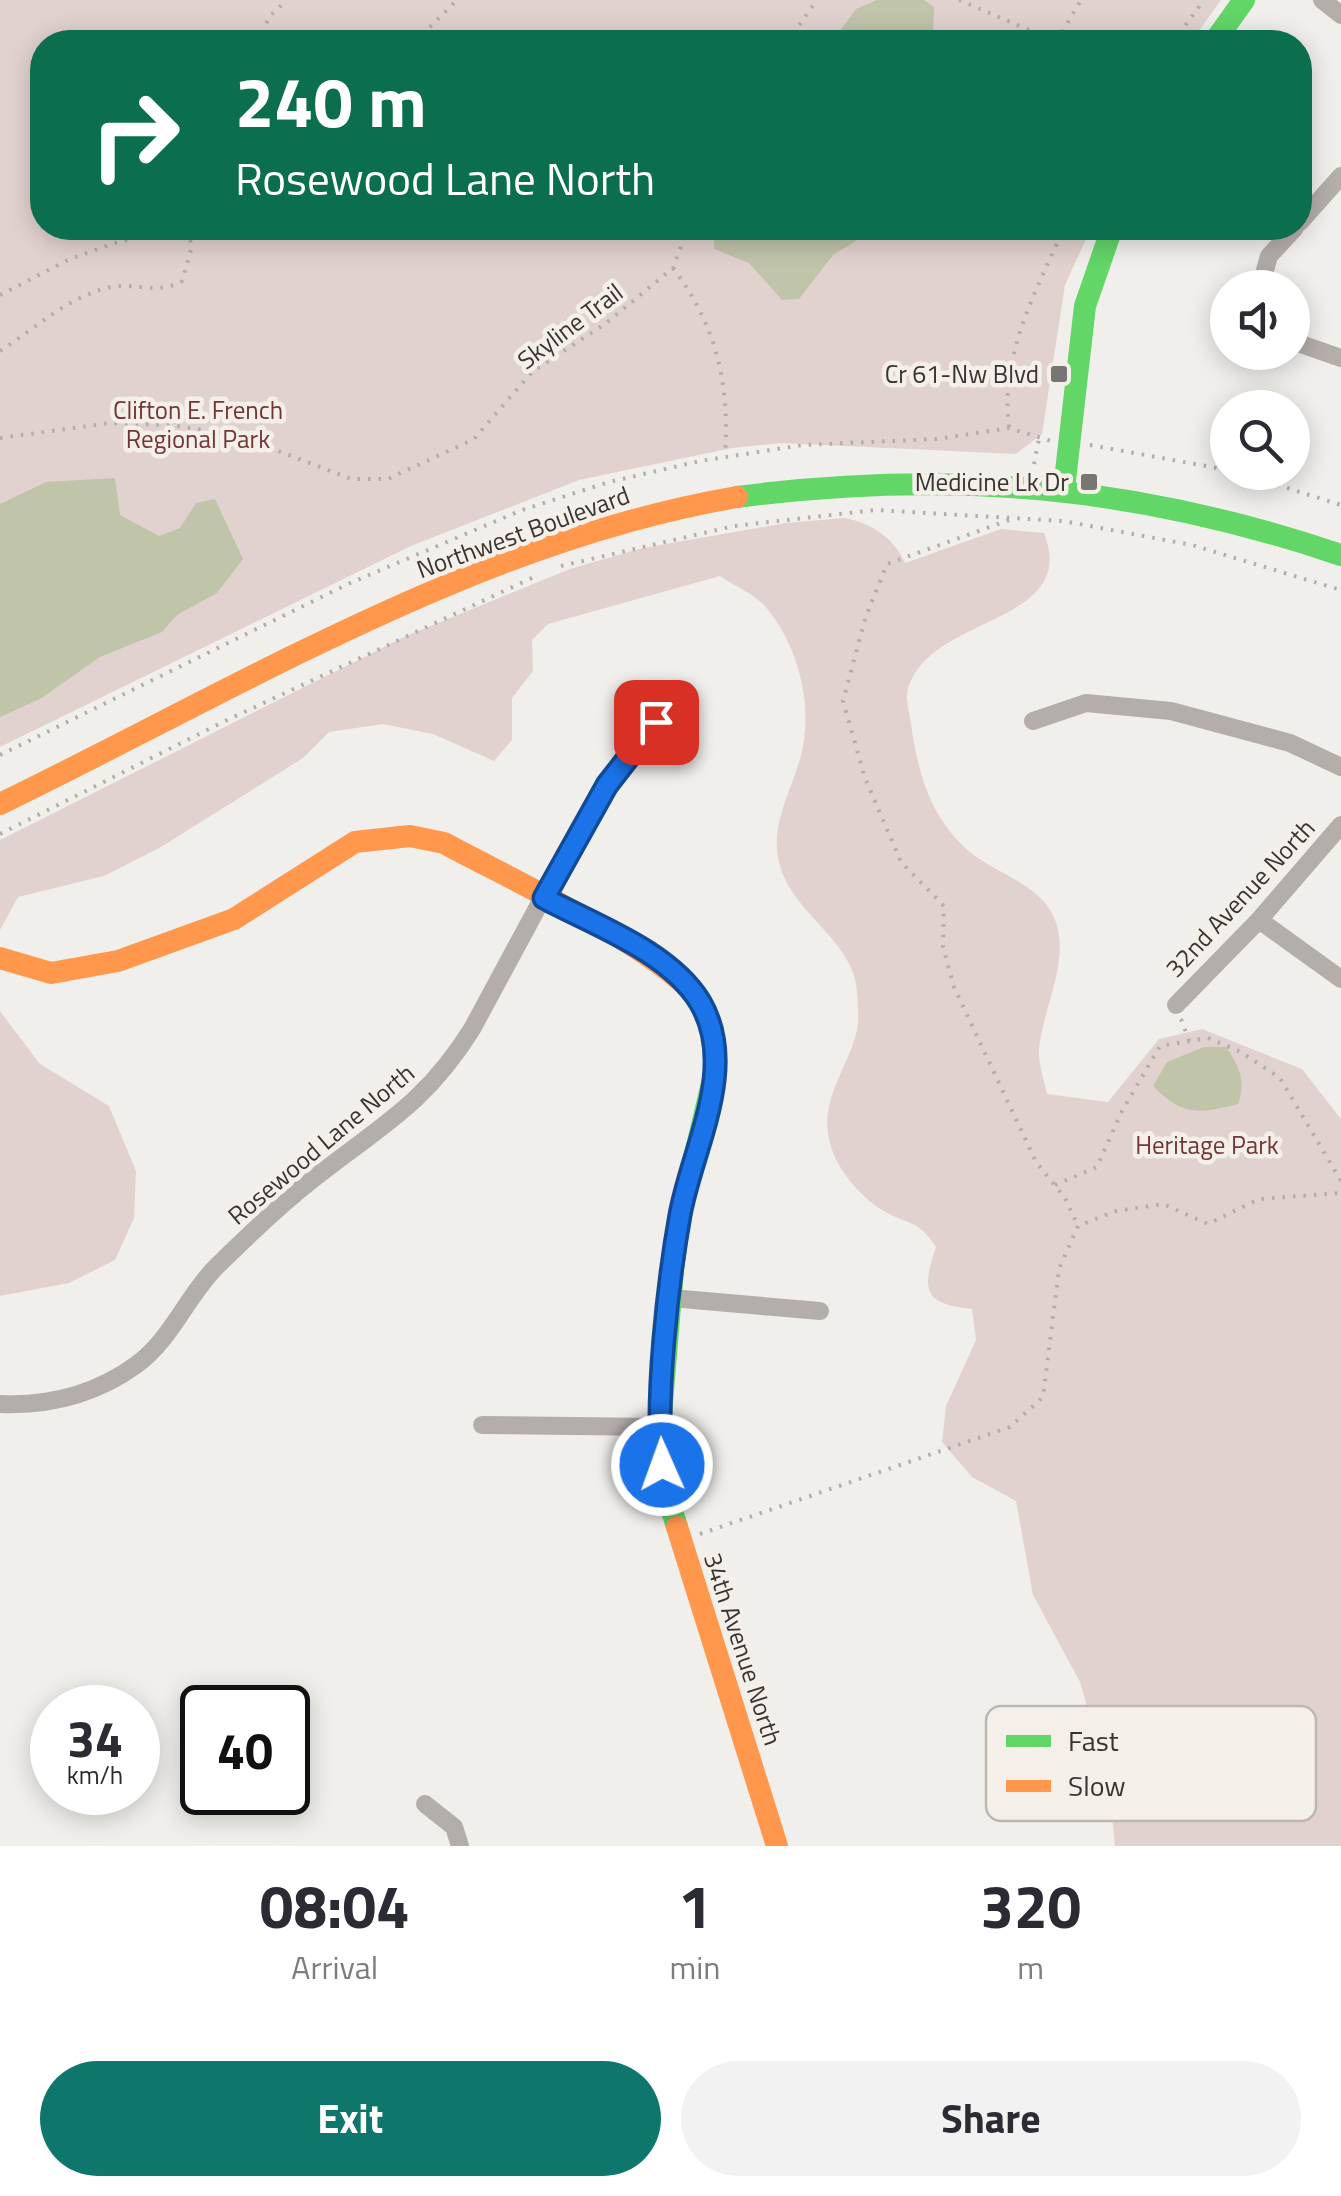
<!DOCTYPE html>
<style>
:root{--surface:#fff;--page:#f2f2f3;--text:#2b2b33;--muted:#7c7c81;--accent:#0f766e}
body{margin:0;font-family:"Titillium Web",sans-serif;background:var(--page);color:var(--text);height:100vh;display:flex;flex-direction:column;font-size:38px;white-space:nowrap}
*{box-sizing:border-box;margin:0}
p{font-size:32px;color:var(--muted)}
.icon{flex:none;width:55px;height:55px;fill:none;stroke:currentColor;stroke-width:2;stroke-linecap:round;stroke-linejoin:round}
.map{position:relative;height:1846px;overflow:hidden}
.sheet{display:flex;flex-direction:column;background:var(--surface);flex:1}
.sheet>*{flex:none}
.guide{position:absolute;left:30px;top:30px;width:1282px;height:210px;border-radius:40px;box-shadow:0 5px 25px #0003;background:#0b6e4f;color:#fff;overflow:hidden}
.tools{position:absolute;left:1210px;top:270px;display:grid;gap:20px}
.tools a{display:grid;place-items:center;width:100px;height:100px;border-radius:50%;background:var(--surface);box-shadow:0 5px 25px #0003;font-size:50px}
.speed{position:absolute;left:30px;top:1685px;display:flex;gap:20px;font-size:50px;font-weight:700;text-align:center}
.speed>*{display:grid;place-content:center;width:130px;height:130px;border-radius:50%;background:var(--surface);box-shadow:0 5px 25px #0003;line-height:1}
.speed small{font-size:25px;font-weight:400}
.speed .limit{border:5px solid #111;border-radius:15px;background:#fff;color:#111}
.pin{position:absolute;display:grid;place-items:center;width:85px;height:85px;color:#fff;margin:-42px;border-radius:20px;box-shadow:0 5px 15px #0006}
.me{position:absolute;width:110px;margin:-55px;rotate:358deg;stroke-linejoin:round;filter:drop-shadow(0 0 8px #0008)}
.turn{display:flex;align-items:center;gap:35px;height:210px;padding:0 40px;font-size:45px}
.turn .icon{width:130px;height:130px;stroke-width:2.5}
.turn b{display:block;font-size:70px;line-height:85px}
.eta{display:flex;justify-content:space-evenly;align-items:center;height:170px;text-align:center}
.eta b{font-size:60px;font-weight:700;line-height:70px}
.cta{display:flex;gap:20px;margin-top:auto;padding:20px 40px}
.cta a{flex:1;height:115px;border-radius:60px;background:var(--accent);color:#fff;font-size:40px;font-weight:700;line-height:115px;text-align:center}
.cta a+a{background:var(--page);color:var(--text)}
.map>svg:first-child{display:block}
.green{fill:#e2d2cf}
.water{fill:#c0c4a9}
.lines{fill:none;stroke-linecap:round;stroke-linejoin:round}
.path{stroke:#b0adab;stroke-width:4;stroke-dasharray:2.5 8;stroke-linecap:butt}
.street{stroke:#b4aeab;stroke-width:18}
.fast{stroke:#63d668;stroke-width:22}
.slow{stroke:#ff974d;stroke-width:22}
.route-casing{stroke:#114b97;stroke-width:25}
.route{stroke:#1a73e8;stroke-width:18}
.poi-dot{fill:#787673;stroke:#f4efe9;stroke-width:4}
.labels{text-anchor:middle;stroke-width:9;stroke-linejoin:round;paint-order:stroke}
.street-label{font-size:25px;fill:#373532;stroke:#f4efe9}
.poi-label{font-size:25px;fill:#373532;stroke:#f4efe9;text-anchor:end}
.park-label{font-size:25px;fill:#713734;stroke:#f4efe9}
.key{fill:#f4efe9;stroke:#bbb7b2;stroke-width:2.5}
.key-label{font-size:28px;fill:#373532}
</style>
<div class="map">
<svg width="1341" height="1846" viewBox="0 0 1341 1846">
<rect width="100%" height="100%" fill="#f1efec"/>
<path class="green" d="M0 0H1221L1191 42H42V228H1091L1065 285 1042 434 1016 454 781 443 732 448 579 480 411 546 0 747Z
M844 518C872 523 894 538 905 563L1001 529 1044 533C1081 628 923 613 907 694 906 702 910 715 911 724 918 775 932 823 975 856 1000 874 1038 885 1053 915 1073 957 1043 1006 1039 1049 1038 1063 1044 1080 1047 1094L1108 1102 1159 1039 1202 1029 1302 1069 1341 1119V1846H1115L1108 1778 1080 1682 1033 1595 1016 1501 972 1477 942 1442 946 1406 976 1340 972 1309C924 1304 921 1291 936 1247 917 1218 909 1226 882 1210 859 1196 834 1166 829 1139 820 1098 849 1067 857 1030 859 1019 858 1004 857 992 855 944 798 916 782 872 766 830 791 794 801 755 814 705 798 644 764 605 753 594 733 585 720 576L548 624 532 640 533 671 512 698V740L494 761 433 734 383 724 329 732 303 758 161 847 104 876 18 897 0 930V840L406 636 570 569 643 548 786 523Z
M0 1011 40 1064 109 1106 136 1171 134 1218 115 1260 69 1283 0 1296Z"/>
<path class="water" d="M877 0H924L934 7 933 42H832L856 9Z
M714 228H877L833 255 799 299 782 300 749 263 714 249Z
M115 478 120 515 159 536 180 528 196 503 215 499 243 559 217 593 177 615 162 632 100 657 40 699 0 717V504L46 482Z
M1204 1047H1226C1240 1067 1246 1082 1238 1104 1199 1114 1182 1116 1153 1086L1167 1062Z"/>
<g class="lines">
<path class="path" d="M959 0 1057 42
M1057 41 1081 0
M257 42 270 16 287 0
M415 42 457 0
M787 42 817 0
M1173 42 1204 0
M673 268C716 325 730 383 725 455
M0 295 70 259 118 242 186 228
M0 351C36 328 65 299 107 288 133 281 157 296 182 281L192 246 186 228
M1009 427C1000 355 1036 291 1064 228
M0 438 110 423 170 425 237 435 351 479H388L474 439 532 372 605 324 673 268 688 228
M1090 445 1228 470
M1034 464 1039 439
M1237 472 1341 505
M1009 520 887 564 865 619 843 701 865 778 901 862 944 906 943 947 954 987 1036 1162 1065 1198 1078 1226
M561 566 734 526 875 510 1063 521 1192 545 1341 590
M0 755 348 584 522 510 609 482 700 461 803 445 937 439 1009 428 1051 441
M0 834 225 721 534 577
M1181 1019 1190 1043
M1055 1185 1097 1167 1122 1111 1160 1046 1208 1038 1241 1052 1280 1078 1341 1181
M700 1534 1010 1427 1043 1397 1059 1269 1078 1226 1116 1211 1163 1204 1208 1224 1259 1199 1341 1193"/>
<path class="street" d="M1322 0 1341 15
M1300 222 1341 176
M1260 288 1269 256 1295 228
M1292 341 1341 358
M1033 721 1086 703 1171 711 1290 743 1341 767
M1259 920 1341 979
M1176 1005 1259 920 1341 825
M671 1298 820 1311
M0 1404C49 1406 96 1394 136 1365 172 1339 187 1295 218 1265 252 1232 287 1198 326 1169 389 1121 428 1099 472 1029L582 825 657 722
M482 1425 660 1427
M425 1804 454 1827 460 1846"/>
<path class="fast" d="M1214 42 1244 0
M1064 489 1085 306 1112 228
M737 497C951 469 1137 486 1341 555
M677 1527 664 1485 660 1427 673 1270 680 1217 715 1071"/>
<path class="slow" d="M0 804C235 690 477 541 737 497
M0 958 51 973 118 961 234 919 355 842 410 836 444 843C504 876 670 952 702 1005 713 1023 717 1050 715 1071
M677 1527 777 1846"/>
</g>
<g class="lines">
<g class="route-casing">
<path id="route" d="M656 722 607 785 544 898C594 925 669 951 700 1002 739 1068 692 1148 680 1215 668 1282 655 1398 662 1465"/>
</g>
<use href="#route" class="route"/>
</g>
<g class="poi-dot">
<rect x="1049" y="364" width="20" height="20" rx="5"/>
<rect x="1079" y="472" width="20" height="20" rx="5"/>
</g>
<g class="labels">
<g class="street-label">
<text transform="translate(570 326) rotate(-37)" y="9">Skyline Trail</text>
<text transform="translate(523 532) rotate(-20)" y="9">Northwest Boulevard</text>
<text transform="translate(1240 898) rotate(-47)" y="9">32nd Avenue North</text>
<text transform="translate(321 1144) rotate(-40)" y="9">Rosewood Lane North</text>
<text transform="translate(743 1649) rotate(72)" y="9">34th Avenue North</text>
</g>
<g class="poi-label">
<text x="1039" y="383">Cr 61-Nw Blvd</text>
<text x="1069" y="491">Medicine Lk Dr</text>
</g>
<g class="park-label">
<text x="198" y="419">Clifton E. French<tspan x="198" dy="29">Regional Park</tspan></text>
<text x="1207" y="1154">Heritage Park</text>
</g>
</g>
<rect x="986" y="1706" width="330" height="115" rx="15" class="key"/>
<rect x="1006" y="1735" width="45" height="12" fill="#63d668"/>
<rect x="1006" y="1780" width="45" height="12" fill="#ff974d"/>
<g class="key-label">
<text x="1068" y="1751">Fast</text>
<text x="1068" y="1796">Slow</text>
</g>
</svg>
<div class="tools">
<a><svg class="icon" aria-label="sound" viewBox="0 0 24 24"><path d="M4 9h4l5-4v14l-5-4H4zM17 9q2 3 0 6"/></svg></a>
<a><svg class="icon" aria-label="search" viewBox="0 0 24 24"><circle cx="10" cy="10" r="6"/><path d="M15 15l6 6"/></svg></a>
</div>
<div class="speed"><div>34<small>km/h</small></div><div class="limit">40</div></div>
<div class="pin" style="left:656px;top:722px;background:#d93025"><svg class="icon" aria-label="arrive" viewBox="0 0 24 24"><path d="M6 21V4h12l-3 4 3 4H6"/></svg></div>
<svg class="me" style="left:662px;top:1465px" viewBox="-20 -20 40 40"><circle r="17" fill="#1a73e8" stroke="#fff" stroke-width="3"/><path d="M0-11L8 9 0 5-8 9z" fill="#fff"/></svg>
<div class="guide">
<div class="turn"><svg class="icon" aria-label="right" viewBox="0 0 24 24"><path d="M7 20v-9h11M14 6l5 5-5 5"/></svg><div><b>240 m</b>Rosewood Lane North</div></div>
</div>
</div>
<section class="sheet">
<div class="eta">
<div><b>08:04</b><p>Arrival</p></div>
<div><b>1</b><p>min</p></div>
<div><b>320</b><p>m</p></div>
</div>
<div class="cta"><a>Exit</a><a>Share</a></div>
</section>
